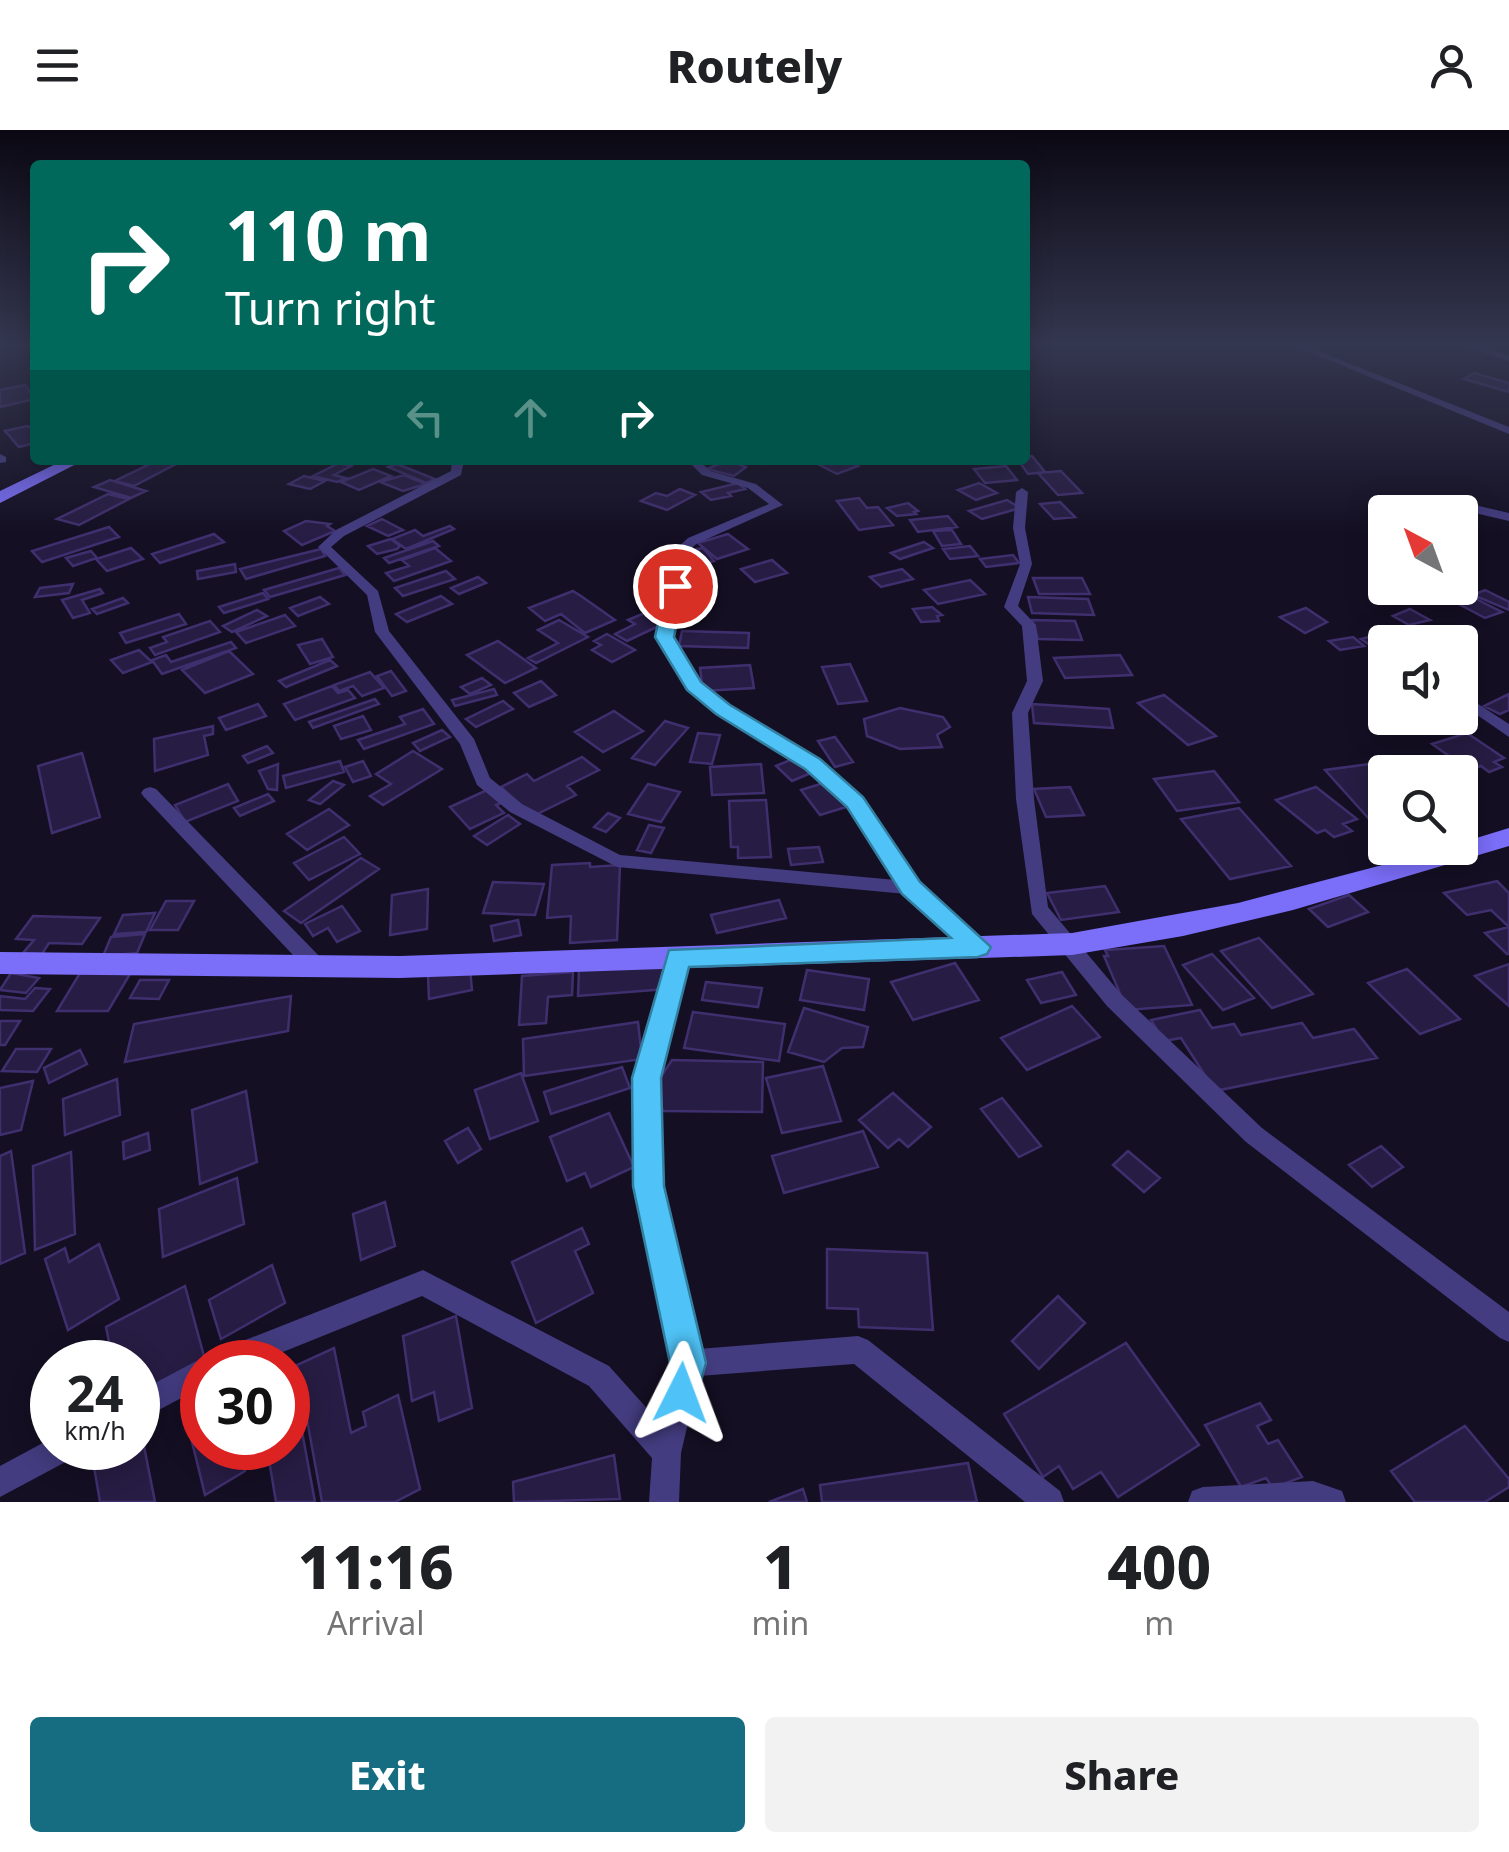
<!DOCTYPE html>
<style>
:root{--surface:#fff;--page:#f2f2f2;--text:#202124;--muted:#757577;--accent:#166d81}
body{margin:0;font-family:"Noto Sans",sans-serif;background:var(--page);color:var(--text);height:100vh;display:flex;flex-direction:column;font-size:38px;white-space:nowrap}
*{box-sizing:border-box;margin:0}
p{font-size:32px;color:var(--muted)}
.icon{flex:none;width:55px;height:55px;fill:none;stroke:currentColor;stroke-width:2;stroke-linecap:round;stroke-linejoin:round}
.map{position:relative;height:1372px;overflow:hidden}
.side{display:flex;flex-direction:column;background:var(--surface);flex:1}
.side>*{flex:none}
.hud{position:absolute;left:30px;top:30px;width:1000px;height:305px;border-radius:10px;box-shadow:0 5px 25px #0003;background:#00695c;color:#fff;overflow:hidden}
.needle{width:65px;rotate:319deg}
.controls{position:absolute;left:1368px;top:365px;display:grid;gap:20px}
.controls a{display:grid;place-items:center;width:110px;height:110px;border-radius:10px;background:var(--surface);box-shadow:0 5px 25px #0003;font-size:50px}
.speed{position:absolute;left:30px;top:1210px;display:flex;gap:20px;font-size:50px;font-weight:700;text-align:center}
.speed>*{display:grid;place-content:center;width:130px;height:130px;border-radius:50%;background:var(--surface);box-shadow:0 5px 25px #0003;line-height:1}
.speed small{font-size:25px;font-weight:400}
.speed .limit{border:15px solid #d22;background:#fff;color:#111}
.pin{position:absolute;display:grid;place-items:center;width:85px;height:85px;color:#fff;margin:-42px;border:5px solid #fff;border-radius:50%;box-shadow:0 2px 10px #0007}
.me{position:absolute;width:110px;margin:-55px;rotate:3deg;stroke-linejoin:round;filter:drop-shadow(0 0 8px #0008)}
.turn{display:flex;align-items:center;gap:35px;height:210px;padding:0 30px;font-size:45px}
.turn .icon{width:130px;height:130px;stroke-width:2.5}
.turn b{display:block;font-size:70px;line-height:85px}
.lanes{display:flex;align-items:center;height:95px;padding:0 30px;background:#0003;justify-content:center;gap:50px;direction:ltr}
.lanes .off{opacity:.35}
.eta{display:flex;justify-content:space-evenly;align-items:center;height:170px;text-align:center}
.eta b{font-size:60px;font-weight:800;line-height:70px}
.cta{display:flex;gap:20px;margin-top:auto;padding:20px 30px}
.cta a{flex:1;height:115px;border-radius:10px;background:var(--accent);color:#fff;font-size:40px;font-weight:800;line-height:115px;text-align:center}
.cta a+a{background:var(--page);color:var(--text)}
header{display:flex;justify-content:space-between;align-items:center;height:130px;padding:0 30px;background:var(--surface);font-size:45px;font-weight:800}
.map>svg:first-child{display:block}
.building{fill:#271c43;stroke:#402f6e;stroke-width:2.5}
.lines{fill:none;stroke-linecap:round;stroke-linejoin:round}
.street{fill:#433c80;fill-rule:evenodd}
.secondary{fill:#7b6ef9;fill-rule:evenodd}
.route{fill:#4fc3f7;stroke:#337fa1;stroke-width:2.5}
</style>
<header><svg class="icon" aria-label="menu" viewBox="0 0 24 24"><path d="M4 6h16M4 12h16M4 18h16"/></svg>Routely<svg class="icon" aria-label="person" viewBox="0 0 24 24"><circle cx="12" cy="8" r="4"/><path d="M4 21q1-7 8-7t8 7"/></svg></header>
<div class="map">
<svg width="1509" height="1372" viewBox="0 0 1509 1372">
<rect width="100%" height="100%" fill="#140f23"/>
<path class="building" d="M1474 243 1509 253V262L1464 249Z
M25 255 35 269 0 277V260Z
M27 296 35 299V313L19 317 5 301Z
M1032 326 1045 342 1028 344 1018 330Z
M158 330 176 334 134 356 115 351Z
M728 330 746 337 734 346 707 339Z
M810 330H846L858 336 837 344Z
M339 333 351 336 334 345 346 348 337 352 313 346Z
M397 334 435 349 426 353 388 337Z
M1006 336 1017 350 985 353 974 339Z
M373 339 391 346 359 360 341 352Z
M1061 341 1082 363 1058 365 1038 343Z
M404 345 426 354 403 361 380 352Z
M304 346 325 351 310 359 289 354Z
M110 350 146 361 131 368 94 357Z
M738 353 745 359 728 363 731 366 711 370 701 362Z
M979 353 997 363 976 370 958 360Z
M680 359 695 365 667 380 641 371 656 363 667 366Z
M108 364 129 369 79 395 57 389Z
M859 368 867 378 878 377 893 395 859 400 837 371Z
M1007 370 1020 378 982 389 969 381Z
M1060 372 1075 387 1054 389 1040 374Z
M908 373 918 381 914 382 916 384 897 386 887 378Z
M948 386 957 397 918 402 910 390Z
M382 389 403 400 388 406 367 396Z
M306 391 330 394 327 396 335 401 302 415 284 401Z
M450 396 454 399 406 419 392 409 415 400 423 406Z
M109 397 119 407 42 432 32 421Z
M952 400 961 414 942 416 933 401Z
M214 404 224 412 160 433 152 424Z
M728 404 748 419 717 429 698 413Z
M391 409 400 416 397 419 377 424 368 416Z
M433 411 439 416 389 433 384 428Z
M924 412 933 418 900 429 891 423Z
M970 416 978 426 950 429 943 419Z
M131 418 143 429 107 441 96 429Z
M435 418 451 431 394 451 386 443 409 436 402 430Z
M703 418 714 431 684 438 680 433 692 431 684 421Z
M321 419 325 426 246 449 240 439Z
M91 421 97 428 73 436 66 428Z
M1013 425 1019 433 986 437 980 429Z
M772 430 787 443 755 452 741 439Z
M235 434 236 442 198 449 197 441Z
M339 438 345 445 270 467 264 460Z
M902 439 913 449 881 457 870 447Z
M446 441 455 449 403 466 395 458Z
M478 447 486 453 459 464 451 458Z
M1033 448H1082L1090 464H1039Z
M970 450 985 464 938 474 924 460Z
M73 454 69 463 35 467 40 458Z
M1460 456 1473 463 1468 465 1502 482 1485 488 1438 463Z
M100 459 103 463 82 470 90 483 73 488 62 470Z
M1485 460 1509 472V480L1473 465Z
M573 461 581 466 615 490 585 503 561 484 545 491 529 478Z
M263 463 268 469 224 483 219 477Z
M441 466 452 474 407 492 396 484Z
M320 467 329 474 298 486 290 478Z
M1028 467 1088 469 1094 485 1032 483Z
M123 468 128 473 97 484 92 479Z
M932 477 942 485 937 486 939 491 921 492 913 479Z
M1306 478 1327 492 1305 503 1280 487Z
M1410 479 1430 490 1409 495 1393 486Z
M257 480 267 486 232 502 223 496Z
M647 482 665 493 627 511 615 504 635 494 628 490Z
M179 484 186 494 126 513 120 503Z
M285 485 295 496 246 513 236 502Z
M559 490 588 507 536 533 528 528 558 513 538 500Z
M1032 490 1075 491 1082 510 1038 509Z
M210 491 220 502 155 525 150 518 167 512 163 507Z
M682 501 749 503 748 518 679 516Z
M1384 503 1397 512H1385L1383 524 1361 509Z
M607 504 635 520 612 532 592 520 601 515 594 511Z
M1353 507 1364 516 1340 520 1329 511Z
M322 509 333 527 310 534 298 515Z
M498 511 536 538 505 553 467 525Z
M231 512 236 518 162 544 152 530 166 525 171 532Z
M139 520 152 532 123 543 111 530Z
M229 521 253 544 205 563 182 540Z
M1120 525 1132 545 1065 548 1054 528Z
M330 530 337 536 286 557 279 551Z
M850 534 867 571 838 574 822 537Z
M750 535 754 558 703 561 700 538Z
M391 541 406 561 392 566 377 546Z
M370 542 384 558 362 566 353 556 339 561 334 555Z
M482 548 491 555 470 564 461 557Z
M541 551 556 565 529 577 514 563Z
M332 556 338 563 348 560 355 568 295 590 284 574Z
M494 559 497 565 455 576 452 570Z
M1509 564V580L1500 584 1484 576Z
M1164 565 1216 606 1188 615 1138 573Z
M375 569 379 574 313 598 309 592Z
M503 571 513 579 476 597 466 589Z
M258 574 266 586 226 600 219 588Z
M1032 574 1109 579 1113 598 1034 593Z
M900 578 943 587 950 597 937 605 942 617 900 619 867 606 864 589Z
M423 579 434 594 364 619 358 610 405 594 400 587Z
M614 581 643 601 603 622 575 602Z
M363 586 371 600 341 609 334 596Z
M665 591 688 598 655 635 632 628Z
M213 596V604L204 606 208 625 155 641 154 609Z
M442 600 450 607 420 621 413 613Z
M698 603 720 605 712 634 690 632Z
M1467 603 1504 628 1494 632 1502 637 1489 642 1481 636 1469 640 1432 614Z
M835 607 853 632 835 637 818 611Z
M267 616 273 623 248 633 243 626Z
M413 621 442 639 383 675 370 666 391 654 376 644Z
M82 623 100 687 52 703 38 636Z
M582 627 599 640 567 656 576 665 533 686 501 657 527 644 534 651Z
M795 628 811 643 792 651 776 636Z
M340 631 344 642 286 658 283 646Z
M363 631 371 646 353 652 345 637Z
M1392 631 1403 642H1385V689L1370 690 1325 640Z
M278 634 277 660 268 659 259 641Z
M761 634 764 663 712 665 710 637Z
M1214 641 1239 672 1177 681 1154 649Z
M333 651 344 655 320 674 309 670Z
M827 652 846 677 820 685 801 660Z
M228 654 238 671 185 692 175 675Z
M648 654 680 662 661 692 628 684Z
M1070 657 1084 685 1046 687 1034 659Z
M1316 657 1357 689 1343 694 1352 701 1334 707 1325 700 1317 703 1276 670Z
M487 660 501 673 496 675 504 683 470 699 450 677Z
M268 664 274 671 240 686 234 678Z
M766 670 771 727 738 728V717H731L729 671Z
M1239 678 1291 736 1230 749 1181 689Z
M329 679 349 695 307 720 287 704Z
M608 683 620 688 606 702 594 697Z
M508 685 520 694 487 715 474 706Z
M649 695 664 698 651 723 637 720Z
M344 707 360 724 309 750 294 733Z
M819 717 823 732 791 735 788 719Z
M361 728 379 739 301 793 284 781Z
M590 733V737L620 735 617 810 570 813 571 786 547 788 552 735Z
M1497 751 1509 763V797L1491 780 1467 785 1444 763Z
M493 752 544 754 535 785 483 783Z
M1105 756 1119 782 1061 790 1047 763Z
M428 759 427 799 390 805 392 765Z
M1349 765 1368 782 1328 797 1309 779Z
M779 770 786 788 717 803 711 785Z
M166 771H194L178 800H150Z
M342 776 360 801 337 812 328 798 313 806 305 794Z
M155 783 146 802 114 804 123 785Z
M33 786 100 788 82 814 49 813 42 824 23 823 34 810 16 809Z
M518 790 521 805 494 811 491 796Z
M1509 797V824H1507L1485 803Z
M145 804 137 823 103 826 111 807Z
M1259 808 1313 864 1272 878 1221 821Z
M1164 816 1192 875 1127 880 1104 826H1108L1105 820Z
M1212 824 1254 868 1223 880 1183 835Z
M665 832 666 859 578 866 579 839Z
M955 833 979 870 913 890 891 852Z
M1509 834V876L1475 846Z
M470 838 472 860 429 869 428 846Z
M1407 839 1460 889 1420 904 1368 853Z
M807 840 869 849 864 880 800 870Z
M573 842 572 865 548 867 546 893 519 895 522 846Z
M1062 842 1076 865 1041 873 1027 850Z
M11 843 39 848 26 863 0 860Z
M80 843 130 844 108 881H57Z
M140 850H169L159 869 130 868Z
M706 852 762 858 758 877 702 870Z
M35 858 50 859 33 881 0 880V866L25 869Z
M291 866 288 901 125 932 134 894Z
M1072 876 1100 907 1027 940 1001 908Z
M804 878 868 897 863 917 842 918 824 932 788 922Z
M1200 880 1212 898 1234 894 1241 905 1302 893 1313 908 1354 899 1377 928 1215 961 1181 908 1164 911 1151 890Z
M693 882 785 894 779 931 684 918Z
M0 891H20L5 915H0Z
M638 892 642 929 524 946 523 909Z
M16 919H51L37 942 2 941Z
M80 920 87 934 49 953 44 938Z
M672 930 763 932 762 982 663 981 654 957Z
M823 936 841 991 782 1003 766 948Z
M622 937 630 958 551 984 544 962Z
M521 943 538 991 490 1009 475 960Z
M117 949 120 985 65 1005 63 969Z
M33 951 21 1000 0 1005V958Z
M246 961 257 1032 200 1054 192 980Z
M893 963 931 997 908 1017 899 1009 888 1018 859 990Z
M1002 968 1041 1016 1019 1027 981 979Z
M609 983 634 1037 591 1057 585 1043 567 1051 550 1007Z
M468 998 481 1019 458 1033 445 1011Z
M863 1001 878 1037 784 1063 772 1026Z
M148 1003 150 1020 124 1029 123 1012Z
M1381 1016 1403 1037 1372 1057 1349 1035Z
M11 1021 25 1123 0 1134V1026Z
M1128 1021 1160 1048 1144 1062 1113 1035Z
M71 1022 75 1104 35 1120 33 1036Z
M237 1048 244 1094 163 1127 159 1079Z
M385 1072 395 1116 361 1130 353 1084Z
M582 1098 589 1114 575 1121 593 1163 536 1193 512 1132Z
M99 1114 119 1169 68 1200 45 1129 65 1118 69 1132Z
M827 1119 927 1123 933 1200 859 1197 858 1179 827 1178Z
M272 1135 285 1173 221 1209 209 1170Z
M185 1156 205 1230 138 1267V1232H113L106 1197Z
M1058 1166 1085 1193 1039 1239 1012 1211Z
M456 1186 472 1278 439 1291 434 1262 412 1271 403 1206Z
M1126 1213 1199 1315 1118 1367 1101 1342 1073 1359 1059 1336 1043 1347 1004 1284Z
M334 1218 351 1303 366 1296 363 1282 398 1265 420 1359 395 1372H322L297 1235Z
M202 1264V1318H238L245 1341 205 1365 183 1275Z
M1260 1273 1271 1290 1257 1296 1268 1314 1278 1310 1302 1347 1273 1358 1266 1348 1241 1357 1205 1295Z
M299 1285 315 1372H276L267 1318H288V1291Z
M1465 1296 1509 1349V1357L1485 1372H1415L1391 1341Z
M143 1311 155 1372H100L94 1337 130 1318H138Z
M614 1325 620 1369 514 1372 513 1352Z
M968 1333 977 1372H822L820 1355Z
M803 1359 807 1372H769Z"/>
<g class="lines">
<path class="street" d="M1287 213H1298L1509 297V304Z
M1454 213H1467L1509 225V231Z
M0 324 6 327V332L0 333Z
M452 330H464L461 345 344 406 331 417 378 461 389 501 474 609 490 648 522 674 620 725 896 750 849 676 806 638 717 582 689 559 658 507 668 456 659 436 661 433 688 408 769 374 748 358 702 345 687 330H699L710 341 756 354 783 375 696 414 673 437 682 456 672 507 700 553 729 576 818 630 861 668 918 753 985 812 988 817 985 822 978 825 971 822 906 764 617 737 510 682 477 655 460 614 375 502 367 465 318 417 336 400 451 341Z
M1022 358 1028 362 1025 398 1032 434 1018 476 1036 495 1043 551 1028 583 1034 669 1048 777 1121 864 1262 998 1509 1182V1212L1500 1208 1246 1012 1107 876 1032 784 1016 669 1012 583 1027 551 1022 496 1004 477 1020 434 1013 398 1016 362Z
M1466 373 1509 383V391L1462 380 1460 377Z
M1472 570 1509 594V607L1467 578 1464 575Z
M150 657 156 659 324 831 327 837 324 843 317 845 310 843 144 667 141 663 144 659Z
M678 819 685 822 688 827 657 948 661 1056 698 1219 858 1206 868 1210 1060 1361 1064 1372H1025L854 1234 699 1246 681 1323 679 1372H649L652 1328 589 1256 422 1166 258 1232H202V1257L138 1291V1262L202 1228 211 1232 215 1222 423 1140 609 1236 660 1293 674 1233 637 1056 635 948 668 827 671 822Z
M52 1308V1318H77L73 1328 0 1367V1336Z
M1313 1351 1342 1361 1346 1372H1188L1192 1361 1203 1357Z"/>
<path class="secondary" d="M64 330H84L0 373V361Z
M1509 698V716L1293 780 1183 806 1072 825 400 848 0 844V822L400 826 1072 803 1238 773 1447 718H1460V713Z"/>
</g>
<linearGradient id="sky" x2="0" y2="1"><stop stop-color="#0b0813"/><stop offset="0.53" stop-color="#343750"/><stop offset="1" stop-color="#343750" stop-opacity="0"/></linearGradient>
<rect width="1509" height="405" fill="url(#sky)"/>
<path class="route" d="M675 451 684 456 674 507 701 552 730 575 820 629 863 667 920 752 991 817 987 824 978 827 689 837 661 948 664 1056 706 1233 694 1276 681 1281 668 1276 663 1263 670 1233 633 1056 632 948 669 820 951 808 902 764 847 677 805 639 716 584 687 560 655 507 666 456Z"/>
</svg>
<div class="controls">
<a><svg class="needle" viewBox="-14 -14 28 28"><path d="M0-13l5 13h-10z" fill="#e53935"/><path d="M0 13l5-13h-10z" fill="#757577"/></svg></a>
<a><svg class="icon" aria-label="sound" viewBox="0 0 24 24"><path d="M4 9h4l5-4v14l-5-4H4zM17 9q2 3 0 6"/></svg></a>
<a><svg class="icon" aria-label="search" viewBox="0 0 24 24"><circle cx="10" cy="10" r="6"/><path d="M15 15l6 6"/></svg></a>
</div>
<div class="speed"><div>24<small>km/h</small></div><div class="limit">30</div></div>
<div class="pin" style="left:675px;top:456px;background:#d93025"><svg class="icon" aria-label="arrive" viewBox="0 0 24 24"><path d="M6 21V4h12l-3 4 3 4H6"/></svg></div>
<svg class="me" style="left:681px;top:1263px" viewBox="-20 -20 40 40"><path d="M0-17L14 15 0 8-14 15z" fill="#4fc3f7" stroke="#fff" stroke-width="4"/></svg>
<div class="hud">
<div class="turn"><svg class="icon" aria-label="right" viewBox="0 0 24 24"><path d="M7 20v-9h11M14 6l5 5-5 5"/></svg><div><b>110 m</b>Turn right</div></div>
<div class="lanes"><svg class="icon off" aria-label="left" viewBox="0 0 24 24"><path d="M17 20v-9H6M10 6l-5 5 5 5"/></svg><svg class="icon off" aria-label="ahead" viewBox="0 0 24 24"><path d="M12 20V5M6 11l6-6 6 6"/></svg><svg class="icon" aria-label="right" viewBox="0 0 24 24"><path d="M7 20v-9h11M14 6l5 5-5 5"/></svg></div>
</div>
</div>
<section class="side">
<div class="eta">
<div><b>11:16</b><p>Arrival</p></div>
<div><b>1</b><p>min</p></div>
<div><b>400</b><p>m</p></div>
</div>
<div class="cta"><a>Exit</a><a>Share</a></div>
</section>
